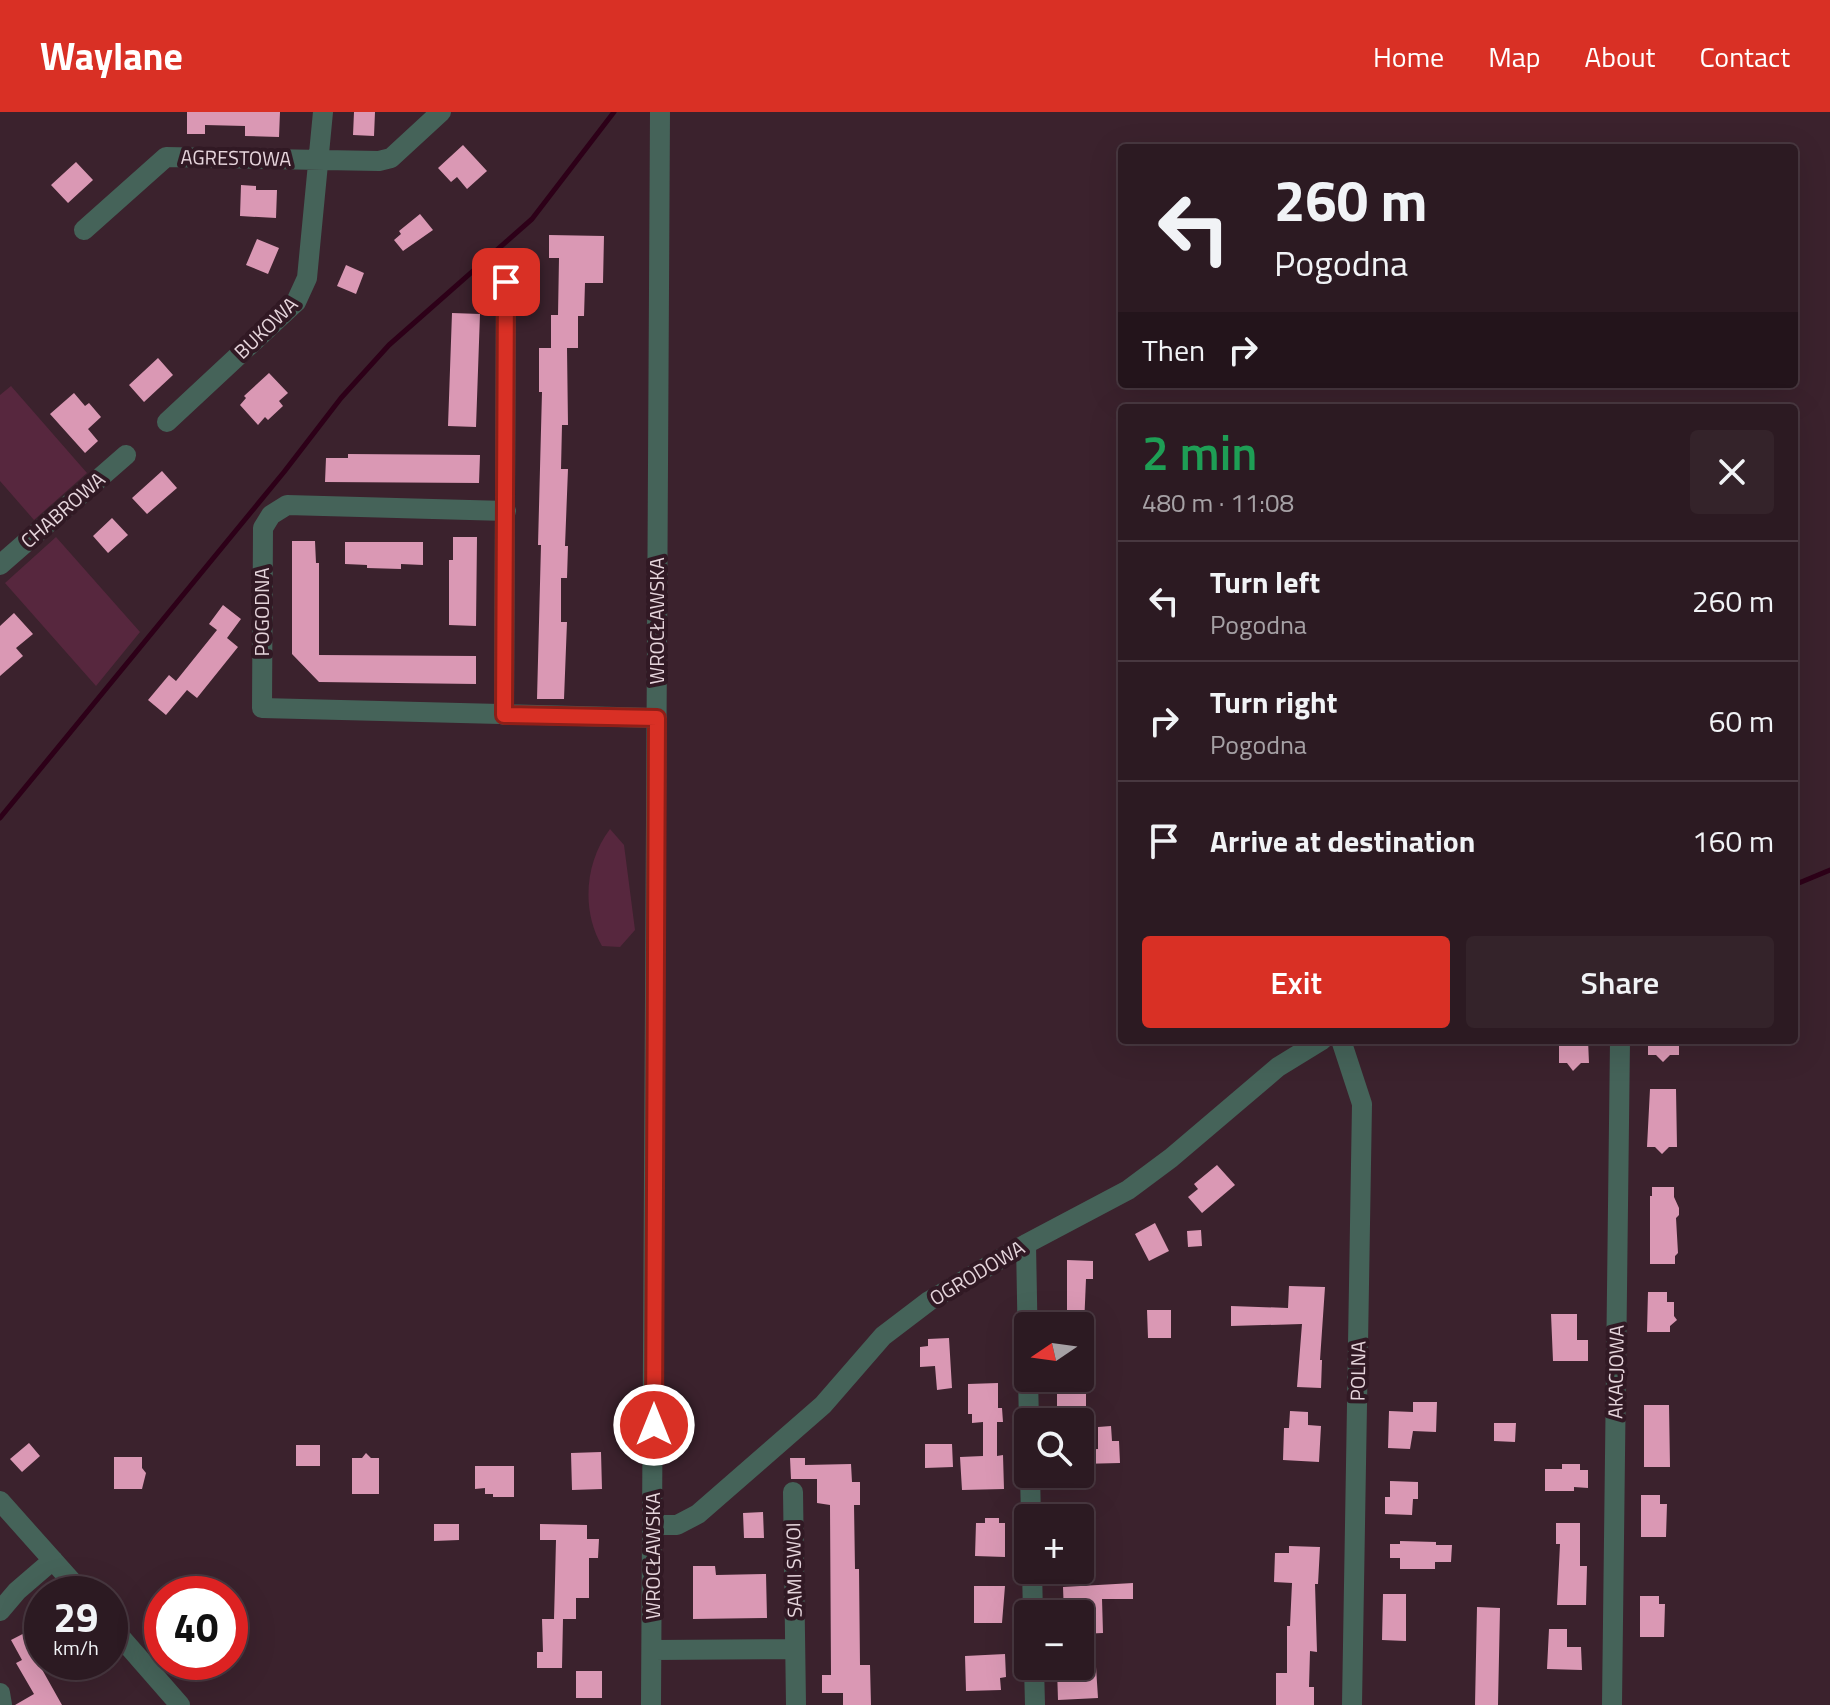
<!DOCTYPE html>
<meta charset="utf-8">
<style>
:root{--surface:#2c1a22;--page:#34232a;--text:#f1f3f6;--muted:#a6a1a5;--line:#483840;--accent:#d93025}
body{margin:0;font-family:"Titillium Web",sans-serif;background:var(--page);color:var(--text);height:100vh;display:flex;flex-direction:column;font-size:30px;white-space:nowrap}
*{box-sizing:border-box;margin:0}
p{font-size:26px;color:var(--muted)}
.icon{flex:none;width:44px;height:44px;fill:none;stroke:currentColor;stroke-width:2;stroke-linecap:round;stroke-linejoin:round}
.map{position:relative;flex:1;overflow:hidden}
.side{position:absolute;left:1118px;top:292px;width:680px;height:640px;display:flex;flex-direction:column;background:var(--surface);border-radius:8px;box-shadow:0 8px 32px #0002,0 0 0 2px var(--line)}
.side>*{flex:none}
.hud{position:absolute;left:1118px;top:32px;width:680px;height:244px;border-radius:8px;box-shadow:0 8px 32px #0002,0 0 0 2px var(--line);background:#2c1a22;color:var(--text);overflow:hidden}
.needle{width:52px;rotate:257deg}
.buttons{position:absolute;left:1014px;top:1200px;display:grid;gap:16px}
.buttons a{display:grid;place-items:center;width:80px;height:80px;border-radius:8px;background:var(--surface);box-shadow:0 8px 32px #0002,0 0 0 2px var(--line);font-size:40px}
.speed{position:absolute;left:24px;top:1464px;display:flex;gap:16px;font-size:40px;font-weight:700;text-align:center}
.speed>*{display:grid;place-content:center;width:104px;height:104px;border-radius:50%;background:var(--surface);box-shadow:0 8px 32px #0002,0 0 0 2px var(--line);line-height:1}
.speed small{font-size:20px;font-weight:400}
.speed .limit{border:12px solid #d22;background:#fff;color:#111}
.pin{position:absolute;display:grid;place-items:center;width:68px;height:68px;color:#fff;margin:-34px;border-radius:16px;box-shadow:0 4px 12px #0006}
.me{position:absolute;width:88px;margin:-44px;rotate:0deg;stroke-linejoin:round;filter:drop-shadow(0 0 6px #0008)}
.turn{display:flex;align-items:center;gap:28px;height:168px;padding:0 24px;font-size:36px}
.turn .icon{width:104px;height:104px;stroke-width:2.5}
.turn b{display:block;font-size:56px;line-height:68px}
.then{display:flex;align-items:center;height:76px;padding:0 24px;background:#0003;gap:16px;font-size:30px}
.round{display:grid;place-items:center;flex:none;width:84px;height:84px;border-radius:8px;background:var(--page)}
.head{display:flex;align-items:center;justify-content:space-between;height:136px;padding:0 24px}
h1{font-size:48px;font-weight:600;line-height:60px;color:#1e9e55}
.cta{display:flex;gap:16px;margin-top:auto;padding:16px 24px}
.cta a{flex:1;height:92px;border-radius:8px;background:var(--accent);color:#fff;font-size:32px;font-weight:600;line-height:92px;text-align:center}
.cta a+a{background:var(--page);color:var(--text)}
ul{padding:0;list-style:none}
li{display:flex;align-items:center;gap:24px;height:120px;padding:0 24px;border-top:2px solid var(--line)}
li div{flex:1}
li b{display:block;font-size:30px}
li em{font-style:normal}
header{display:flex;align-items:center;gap:48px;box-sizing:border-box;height:112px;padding:0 40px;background:var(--accent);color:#fff}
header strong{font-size:38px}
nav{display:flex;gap:44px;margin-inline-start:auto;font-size:28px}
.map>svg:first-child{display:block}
.green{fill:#57273e}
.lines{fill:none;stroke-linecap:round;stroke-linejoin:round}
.stream{stroke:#2d0018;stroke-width:5}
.building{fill:#da98b4}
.minor{stroke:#456359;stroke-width:20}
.route-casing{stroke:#8d1f18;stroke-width:20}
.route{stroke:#d93025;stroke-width:14}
.labels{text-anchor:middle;stroke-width:8;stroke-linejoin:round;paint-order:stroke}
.street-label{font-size:20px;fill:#e6d5dc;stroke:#311924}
</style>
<header>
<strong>Waylane</strong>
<nav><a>Home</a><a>Map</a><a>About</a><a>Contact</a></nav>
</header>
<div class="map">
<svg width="1830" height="1593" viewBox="0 0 1830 1593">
<rect width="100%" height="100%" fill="#3b222d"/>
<path class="green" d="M11 274 87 361 34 408 0 369V283Z
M56 425 140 520 96 574 5 471Z
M610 717 624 733 635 818 620 835 602 834C581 798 585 750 610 717Z"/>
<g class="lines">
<path class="stream" d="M0 706 284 360 341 286 389 233 532 107 614 0
M1794 773 1830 758"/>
</g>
<path class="building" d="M187 0H280L279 25 245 24V14L205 13V22H187Z
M354 0H375L374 24 353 23Z
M463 33 487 59 467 77 457 65 451 70 438 56Z
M76 50 93 68 68 91 51 73Z
M241 73 256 74V78H277L276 106 240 104Z
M420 102 433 118 403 139 394 128 401 122 399 119Z
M549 123 604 124 603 171H585L584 204H578V236H567L568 313H562L561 357H568L565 434H568L567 466H561V510H567L564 587H537L541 433H538L542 280H539V236H551V203H558L559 146H549Z
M257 127 279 136 268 162 246 153Z
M346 153 364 161 356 182 337 174Z
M452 201 480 202 476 315 448 314Z
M158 246 173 263 144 290 129 273Z
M269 261 288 281 279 289 283 294 268 308 265 305 258 313 240 293 246 286 244 284Z
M74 281 85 294 89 291 101 305 88 317 98 329 85 341 50 302Z
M348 342 480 343 479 371 325 370 326 346H348Z
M162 359 177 376 147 402 132 386Z
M112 406 128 423 108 441 93 424Z
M453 425H477L476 514 449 513V448H453Z
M292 429H315L316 451H319V543L476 544V572L319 570 292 542Z
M345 430H423V453L401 452V457L367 456V453L345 452Z
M223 493 241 507 227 526 238 535 197 586 187 578 166 603 148 588 169 563 176 569 217 518 209 512Z
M14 501 33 522 16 536 23 544 0 564V514Z
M1559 928H1588L1589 951H1581L1573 959 1567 951H1559Z
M1648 928H1679V943H1670L1663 950 1656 943H1648Z
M1650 977H1676L1677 1035H1669L1662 1042 1655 1035H1647Z
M1217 1053 1235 1073 1202 1101 1188 1085 1198 1077 1194 1072Z
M1652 1075H1674V1085L1679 1096V1103L1676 1106 1678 1141 1675 1144V1152H1650V1084H1652Z
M1155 1111 1169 1139 1149 1149 1135 1122Z
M1201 1118 1202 1134 1188 1135 1187 1119Z
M1067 1148 1093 1149V1167H1086L1084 1214H1067Z
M1289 1174 1325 1175 1320 1248H1322L1321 1276 1297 1275 1302 1212 1231 1214V1194L1288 1196Z
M1648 1180H1667V1190H1674V1204L1677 1208 1670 1214V1220H1647Z
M1147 1198H1171V1226H1148Z
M1551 1202H1577V1228H1588V1249H1553Z
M949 1226 952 1276 937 1278 935 1254 920 1255V1235L928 1234V1227Z
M1057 1270H1086V1305H1057Z
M998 1271V1296H1002L1003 1310H997V1344L1003 1343 1004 1377 962 1378 960 1345 983 1344V1310L972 1311V1302H968V1272Z
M1413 1290H1437L1436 1320 1413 1319 1410 1337 1388 1336 1389 1299 1413 1300Z
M1644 1293H1669L1670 1355H1644Z
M1290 1299 1308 1300V1313L1321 1314 1319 1350 1283 1348 1284 1316H1289Z
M1494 1311H1516L1515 1330 1494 1329Z
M1111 1314 1112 1329H1119L1120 1351 1080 1352V1338L1098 1337V1315Z
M29 1331 40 1344 22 1360 10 1347Z
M925 1332H952L953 1355 925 1356Z
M296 1333H320V1354H296Z
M601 1340 602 1377 572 1378 571 1341Z
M366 1341 371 1346H379V1382H352V1346H362Z
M114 1345H142V1356L146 1361 142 1377H114Z
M790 1346H805V1353L851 1352 852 1370H860V1393H854L855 1457H859L860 1553H870L871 1593H843V1581H822V1563H831L830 1393 817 1391V1367H791Z
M1562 1352H1580V1358H1588V1376L1574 1375V1379H1545V1357H1562Z
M475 1354H514V1385H493V1382H485V1376L475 1377Z
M1390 1369 1418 1370V1387H1413L1412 1403 1385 1402V1385H1390Z
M1641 1383H1660V1392H1667L1666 1425H1641Z
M763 1400 764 1426H744L743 1401Z
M985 1406H999V1411H1005V1445L975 1444 976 1411H985Z
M1556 1411H1580V1454H1587L1586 1493H1557L1560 1432H1556Z
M434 1412H459V1428L434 1429Z
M540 1412 587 1413V1427H599L598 1446H589V1486H576V1507H563L562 1556H537V1540H543L542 1507H554L555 1469 556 1428H540Z
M1400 1429 1436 1430V1433H1452L1451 1450H1435V1457H1400V1446H1390V1432H1400Z
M1289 1434 1320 1435 1318 1472H1315L1317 1540 1310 1539 1309 1575H1314V1593H1276V1561H1287V1514H1290L1292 1471 1274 1470 1275 1441H1289Z
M693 1454H715L716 1463 766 1462 767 1506 693 1507Z
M1133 1471V1487H1102L1103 1521 1080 1522V1502H1064L1063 1475Z
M974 1474H1005L1002 1511H974Z
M1383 1482H1406V1529L1382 1528Z
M1640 1484H1659V1492H1665L1664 1525H1640Z
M1477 1495 1500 1496 1498 1593H1475Z
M42 1512V1550L39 1552 62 1593H15L34 1582 16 1551 22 1548 11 1528Z
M1549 1517H1567V1535H1581L1582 1558 1547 1557Z
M1005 1542 1006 1565 1000 1566 1001 1578 966 1579 965 1544Z
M1096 1555 1098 1586 1058 1588 1057 1557Z
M576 1559H602V1586H576Z"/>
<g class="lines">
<path class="minor" d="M84 118 166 45 379 49 391 46 441 0
M167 310 296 190 307 166 323 0
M506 399 287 393 271 403 263 416 262 596 657 606
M0 453 126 343
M504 603 506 170
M1341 928 1362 992 1352 1593
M1026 1132 1028 1240
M1028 1266 1029 1310
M1030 1362 1031 1406
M793 1380 796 1593
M0 1389 83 1482
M653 1413H677L698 1402 823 1293 883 1224 929 1189 1026 1132 1128 1078 1171 1046 1278 955 1322 928
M1032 1458 1033 1502
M0 1499 17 1479 53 1448
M110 1513 180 1593
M653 1538 795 1537
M1034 1554 1035 1593
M0 1581 2 1593
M651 1593 660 0
M1612 1593 1620 928"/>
</g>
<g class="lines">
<g class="route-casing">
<path id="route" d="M506 170 504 603 657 606 654 1313"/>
</g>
<use href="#route" class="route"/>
</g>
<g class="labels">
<g class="street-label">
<text transform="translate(236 46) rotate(1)" y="7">AGRESTOWA</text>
<text transform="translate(266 216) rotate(-44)" y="7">BUKOWA</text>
<text transform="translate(63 398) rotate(-41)" y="7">CHABROWA</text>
<text transform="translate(262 500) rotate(-90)" y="7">POGODNA</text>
<text transform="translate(657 509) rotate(-90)" y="7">WROCŁAWSKA</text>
<text transform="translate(977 1161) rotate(-31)" y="7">OGRODOWA</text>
<text transform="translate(1358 1259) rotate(-89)" y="7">POLNA</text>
<text transform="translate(1616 1260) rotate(-89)" y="7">AKACJOWA</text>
<text transform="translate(653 1444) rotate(-90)" y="7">WROCŁAWSKA</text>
<text transform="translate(794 1458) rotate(-91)" y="7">SAMI SWOI</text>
</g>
</g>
</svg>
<div class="buttons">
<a><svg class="needle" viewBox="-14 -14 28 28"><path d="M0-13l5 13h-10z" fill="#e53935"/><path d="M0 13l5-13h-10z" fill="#a6a1a5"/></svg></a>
<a><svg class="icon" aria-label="search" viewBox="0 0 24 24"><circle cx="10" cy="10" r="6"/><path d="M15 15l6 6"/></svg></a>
<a>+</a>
<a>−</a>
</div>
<div class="speed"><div>29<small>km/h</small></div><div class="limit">40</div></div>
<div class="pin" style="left:506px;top:170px;background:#d93025"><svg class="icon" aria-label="arrive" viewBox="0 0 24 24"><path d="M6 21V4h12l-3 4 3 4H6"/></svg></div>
<svg class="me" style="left:654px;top:1313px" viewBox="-20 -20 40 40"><circle r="17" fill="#d93025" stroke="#fff" stroke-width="3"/><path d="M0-11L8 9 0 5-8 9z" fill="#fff"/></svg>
<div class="hud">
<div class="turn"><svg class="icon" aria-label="left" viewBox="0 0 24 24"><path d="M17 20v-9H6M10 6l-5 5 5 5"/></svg><div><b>260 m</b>Pogodna</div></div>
<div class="then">Then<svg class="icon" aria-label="right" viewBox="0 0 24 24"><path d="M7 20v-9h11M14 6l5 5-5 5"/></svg></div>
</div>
<section class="side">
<div class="head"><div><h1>2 min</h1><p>480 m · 11:08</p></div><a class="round"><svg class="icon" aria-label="close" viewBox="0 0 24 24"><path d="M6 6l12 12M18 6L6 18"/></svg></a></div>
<ul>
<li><svg class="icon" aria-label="left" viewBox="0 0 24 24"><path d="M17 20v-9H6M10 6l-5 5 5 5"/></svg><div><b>Turn left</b><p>Pogodna</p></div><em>260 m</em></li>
<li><svg class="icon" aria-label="right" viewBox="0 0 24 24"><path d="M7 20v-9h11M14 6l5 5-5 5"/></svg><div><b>Turn right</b><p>Pogodna</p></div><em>60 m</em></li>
<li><svg class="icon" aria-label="arrive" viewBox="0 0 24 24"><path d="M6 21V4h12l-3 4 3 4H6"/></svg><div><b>Arrive at destination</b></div><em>160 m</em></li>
</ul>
<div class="cta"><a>Exit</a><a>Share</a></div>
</section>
</div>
